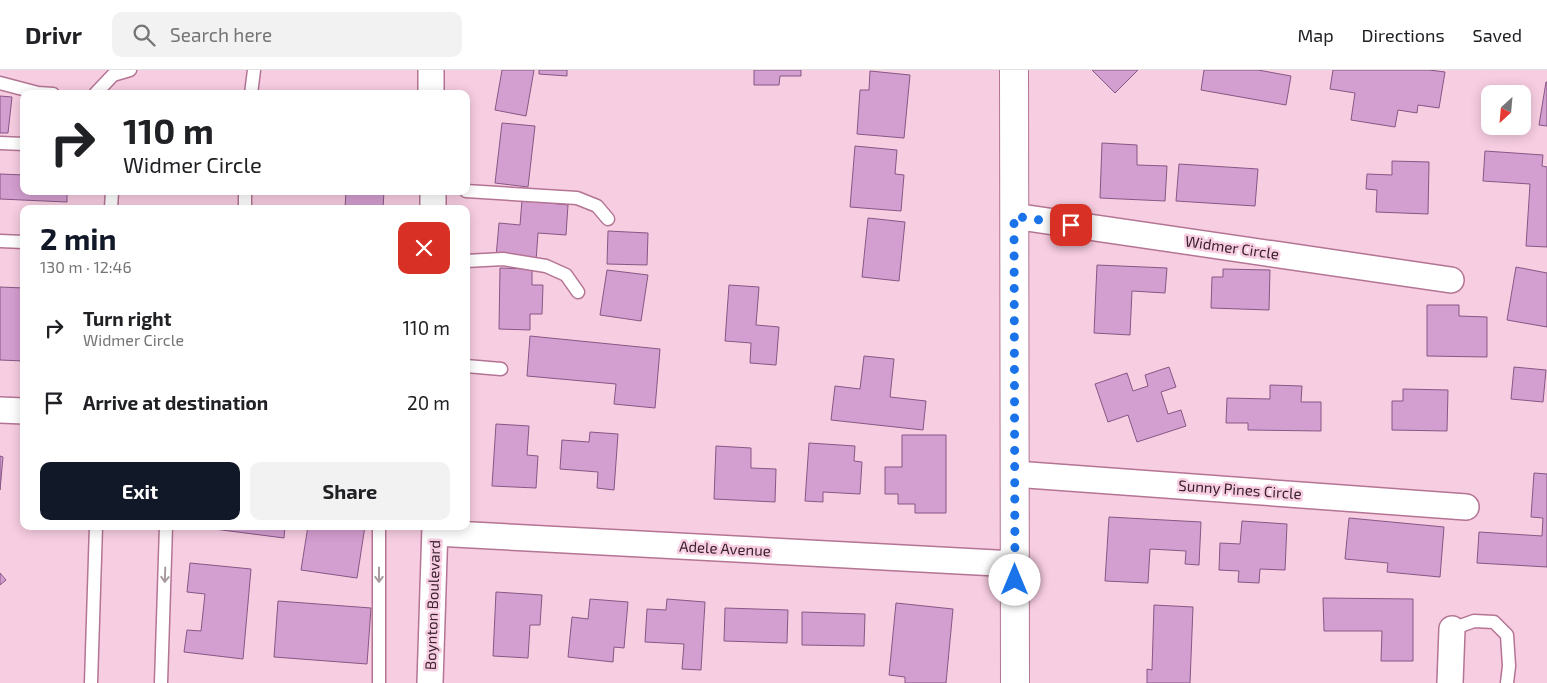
<!DOCTYPE html>
<meta charset="utf-8">
<style>
:root{--surface:#fff;--page:#f2f2f2;--text:#202124;--muted:#757577;--line:#e0e0e0;--accent:#111827}
body{margin:0;font-family:"Exo 2",sans-serif;background:var(--page);color:var(--text);height:100vh;display:flex;flex-direction:column;font-size:19px;white-space:nowrap}
*{box-sizing:border-box;margin:0}
p{font-size:16px;color:var(--muted)}
.icon{flex:none;width:28px;height:28px;fill:none;stroke:currentColor;stroke-width:2;stroke-linecap:round;stroke-linejoin:round}
.map{position:relative;flex:1;overflow:hidden}
.side{position:absolute;left:20px;top:135px;width:450px;height:325px;display:flex;flex-direction:column;background:var(--surface);border-radius:10px;box-shadow:0 2px 12px #0003}
.side>*{flex:none}
.top-card{position:absolute;left:20px;top:20px;width:450px;height:105px;border-radius:10px;box-shadow:0 2px 12px #0003;background:#fff;color:var(--text);overflow:hidden}
.needle{width:32px;rotate:206deg}
.controls{position:absolute;left:1481px;top:15px;display:grid;gap:10px}
.controls a{display:grid;place-items:center;width:50px;height:50px;border-radius:10px;background:var(--surface);box-shadow:0 2px 12px #0003;font-size:25px}
.pin{position:absolute;display:grid;place-items:center;width:42px;height:42px;color:#fff;margin:-21px;border-radius:10px;box-shadow:0 2px 8px #0006}
.me{position:absolute;width:55px;margin:-28px;rotate:0deg;stroke-linejoin:round;filter:drop-shadow(0 0 4px #0008)}
.turn{display:flex;align-items:center;gap:18px;height:105px;padding:0 20px;font-size:22px}
.turn .icon{width:65px;height:65px;stroke-width:2.5}
.turn b{display:block;font-size:35px;line-height:42px}
.round{display:grid;place-items:center;flex:none;width:52px;height:52px;border-radius:10px;background:var(--page)}
.overview{display:flex;align-items:center;justify-content:space-between;height:85px;padding:0 20px}
h1{font-size:30px;font-weight:700;line-height:38px;color:var(--accent)}
.button{display:flex;gap:10px;margin-top:auto;padding:10px 20px}
.button a{flex:1;height:58px;border-radius:10px;background:var(--accent);color:#fff;font-size:20px;font-weight:700;line-height:58px;text-align:center}
.button a+a{background:var(--page);color:var(--text)}
ul{padding:0;list-style:none}
li{display:flex;align-items:center;gap:15px;height:75px;padding:0 20px}
li div{flex:1}
li b{display:block;font-size:19px}
li em{font-style:normal}
header{display:flex;align-items:center;gap:30px;box-sizing:border-box;height:70px;padding:0 25px;background:var(--surface);border-bottom:1px solid var(--line)}
header strong{font-size:24px}
nav{display:flex;gap:28px;margin-inline-start:auto;font-size:18px}
.search{width:350px;height:45px;background:var(--page);display:flex;align-items:center;gap:12px;box-sizing:border-box;padding:0 18px;border-radius:10px;color:var(--muted);font-size:19px}
.map>svg:first-child{display:block}
.building{fill:#d39ed0;stroke:#875785}
.lines{fill:none;stroke-linecap:round;stroke-linejoin:round}
.service-casing{stroke:#b47494;stroke-width:15}
.minor-casing{stroke:#b47494;stroke-width:28}
.secondary-casing{stroke:#b47494;stroke-width:30}
.service{stroke:#fff;stroke-width:12}
.minor{stroke:#fff;stroke-width:25}
.secondary{stroke:#fff;stroke-width:28}
.oneway{stroke:#a79ba1}
.route{stroke:#1a73e8;stroke-width:9;stroke-dasharray:0 16.2}
.labels{text-anchor:middle;stroke-width:5;stroke-linejoin:round;paint-order:stroke}
.street-label{font-size:15px;fill:#3b212e;stroke:#f7cde1}
</style>
<header>
<strong>Drivr</strong>
<div class="search"><svg class="icon" aria-label="search" viewBox="0 0 24 24"><circle cx="10" cy="10" r="6"/><path d="M15 15l6 6"/></svg>Search here</div>
<nav><a>Map</a><a>Directions</a><a>Saved</a></nav>
</header>
<div class="map">
<svg width="1547" height="613" viewBox="0 0 1547 613">
<rect width="100%" height="100%" fill="#f7cde1"/>
<path class="building" d="M502 0H534L526 46 495 40Z
M539 0H567V6L539 4Z
M754 0H801V6H780L779 15H754Z
M1092 0H1138L1115 23Z
M1204 0H1258L1291 6 1286 35 1201 20Z
M1333 0H1429L1445 2 1439 38 1418 35 1417 43 1398 40 1395 57 1351 50 1355 23 1330 19Z
M870 1 910 5 904 68 857 64 860 20H869Z
M1546 12H1547V56L1539 55Z
M0 26 12 27 8 63H0Z
M502 53 535 56 528 117 495 113Z
M1102 73 1137 75V95L1167 96 1165 131 1100 128Z
M855 76 897 80 895 104 904 105 901 141 850 137Z
M1485 81 1543 85 1542 96 1547 97V177L1526 176 1530 114 1483 111Z
M1392 91 1429 92 1428 144 1376 142 1377 120 1366 119 1367 104 1392 105Z
M1179 94 1258 99 1255 136 1176 131Z
M0 104 24 105V121H67V132L0 129Z
M346 121H384L383 139H345Z
M522 130 568 135 566 165 538 163 536 191 496 187 499 153 520 155Z
M868 148 905 152 899 211 862 207Z
M608 161 648 163 647 195 607 194Z
M1097 195 1167 198 1165 223 1132 221 1130 265 1094 263Z
M1516 197 1547 203V257L1507 250Z
M500 198 532 199V215H543L542 244H530V260L499 259Z
M1223 199 1270 200 1269 240 1211 238 1212 207H1223Z
M607 200 648 205 641 251 600 245Z
M729 215 759 217 756 255 779 257 776 295 750 293 751 273 725 271Z
M0 217 24 218V291L0 290Z
M1427 235H1459V246L1487 247V287L1427 286Z
M530 266 660 279 655 338 614 334 616 314 527 306Z
M864 286 894 289 890 327 926 331 923 360 831 350 835 316 860 319Z
M1169 297 1176 317 1161 322 1168 344 1181 340 1186 356 1137 372 1128 345 1108 352 1095 314 1127 303 1133 321 1148 316 1145 305Z
M1514 297 1546 300 1543 332 1511 329Z
M1270 315 1302 316 1301 332H1321V361L1248 360V353H1226L1227 328 1270 329Z
M1403 319 1448 320 1447 361 1392 360V331H1403Z
M496 354 529 356 527 385 538 386 536 418 492 416Z
M590 362 618 364 614 420 597 418 598 402 560 399 562 370 589 372Z
M902 365H946V443H915V434H898V424H885V397H902Z
M809 373 855 376 854 391 862 392 860 424 823 422V432L805 431Z
M716 376 751 378V398L776 399 775 432 714 429Z
M0 386 3 387 0 420Z
M1534 403 1547 404V497L1477 493 1479 462 1542 466 1543 448 1531 447Z
M1109 447 1201 452 1199 495 1185 494 1186 481 1150 479 1148 513 1105 511Z
M1349 448 1444 457 1440 507 1387 502 1388 493 1345 489Z
M1242 451 1287 454 1285 500 1260 499 1259 513 1238 512 1239 501 1219 500 1220 473 1240 474Z
M191 456H285L284 468Z
M308 456H365L357 508 301 500Z
M190 493 251 499 243 589 184 582 187 560 201 561 205 524 187 522Z
M0 503 6 510 0 515Z
M496 522 542 525 540 555H530L528 588 493 586Z
M1323 528 1413 529V591H1381L1382 561H1324Z
M590 529 628 532 624 578 614 577 613 592 568 587 572 547 588 549Z
M667 529 705 532 701 600 682 599 684 574 645 572 647 539 666 540Z
M278 531 371 538 367 594 274 587Z
M896 533 953 539 946 613H905V607L889 605Z
M1154 535 1193 537 1190 613H1147V599L1152 600Z
M725 538 788 540 787 573 724 571Z
M802 542 865 544 864 576 802 575Z"/>
<g class="lines">
<g class="service-casing">
<path id="service" d="M0 13 38 23 53 24
M95 24 113 5 130 0
M251 24 254 0
M0 73 24 74
M466 121 577 128 597 136 608 149
M111 139 112 121
M245 139V121
M0 171 24 172
M466 191 503 189 546 196 566 205 578 222
M466 296 501 299
M379 456V613
M1452 559 1474 551 1494 552 1507 565 1509 596 1507 613
M91 613 96 456
M161 613 166 456"/>
</g>
<g class="minor-casing">
<path id="minor" d="M431 0V24
M433 121V139
M1014 146 1451 210
M0 340 24 341
M1014 404 1466 437
M435 463 1015 494
M430 613 435 456
M1450 613 1452 559"/>
</g>
<g class="secondary-casing">
<path id="secondary" d="M1014 0 1015 613"/>
</g>
<use href="#service" class="service"/>
<use href="#minor" class="minor"/>
<use href="#secondary" class="secondary"/>
</g>
<defs><path id="oneway-shaft" d="M-6 0H5M1.5-3L5.5 0L1.5 3" fill="none" stroke-width="1.6" stroke-linecap="round" stroke-linejoin="round" transform="scale(1.25)"/></defs>
<g class="oneway">
<use href="#oneway-shaft" transform="translate(165 505) rotate(92)"/>
<use href="#oneway-shaft" transform="translate(379 505) rotate(90)"/>
</g>
<g class="lines">
<path class="route" d="M1015 510 1014 146 1071 155"/>
</g>
<g class="labels">
<g class="street-label">
<text transform="translate(1232 178) rotate(8)" y="5">Widmer Circle</text>
<text transform="translate(1240 420) rotate(4)" y="5">Sunny Pines Circle</text>
<text transform="translate(725 479) rotate(3)" y="5">Adele Avenue</text>
<text transform="translate(433 535) rotate(-88)" y="5">Boynton Boulevard</text>
</g>
</g>
</svg>
<div class="controls">
<a><svg class="needle" viewBox="-14 -14 28 28"><path d="M0-13l5 13h-10z" fill="#e53935"/><path d="M0 13l5-13h-10z" fill="#757577"/></svg></a>
</div>
<div class="pin" style="left:1071px;top:155px;background:#d93025"><svg class="icon" aria-label="arrive" viewBox="0 0 24 24"><path d="M6 21V4h12l-3 4 3 4H6"/></svg></div>
<svg class="me" style="left:1015px;top:510px" viewBox="-20 -20 40 40"><circle r="19" fill="#fff"/><path d="M0-13L10 11 0 6-10 11z" fill="#1a73e8"/></svg>
<div class="top-card">
<div class="turn"><svg class="icon" aria-label="right" viewBox="0 0 24 24"><path d="M7 20v-9h11M14 6l5 5-5 5"/></svg><div><b>110 m</b>Widmer Circle</div></div>
</div>
<section class="side">
<div class="overview"><div><h1>2 min</h1><p>130 m · 12:46</p></div><a class="round" style="background:#d93025;color:#fff"><svg class="icon" aria-label="close" viewBox="0 0 24 24"><path d="M6 6l12 12M18 6L6 18"/></svg></a></div>
<ul>
<li><svg class="icon" aria-label="right" viewBox="0 0 24 24"><path d="M7 20v-9h11M14 6l5 5-5 5"/></svg><div><b>Turn right</b><p>Widmer Circle</p></div><em>110 m</em></li>
<li><svg class="icon" aria-label="arrive" viewBox="0 0 24 24"><path d="M6 21V4h12l-3 4 3 4H6"/></svg><div><b>Arrive at destination</b></div><em>20 m</em></li>
</ul>
<div class="button"><a>Exit</a><a>Share</a></div>
</section>
</div>
